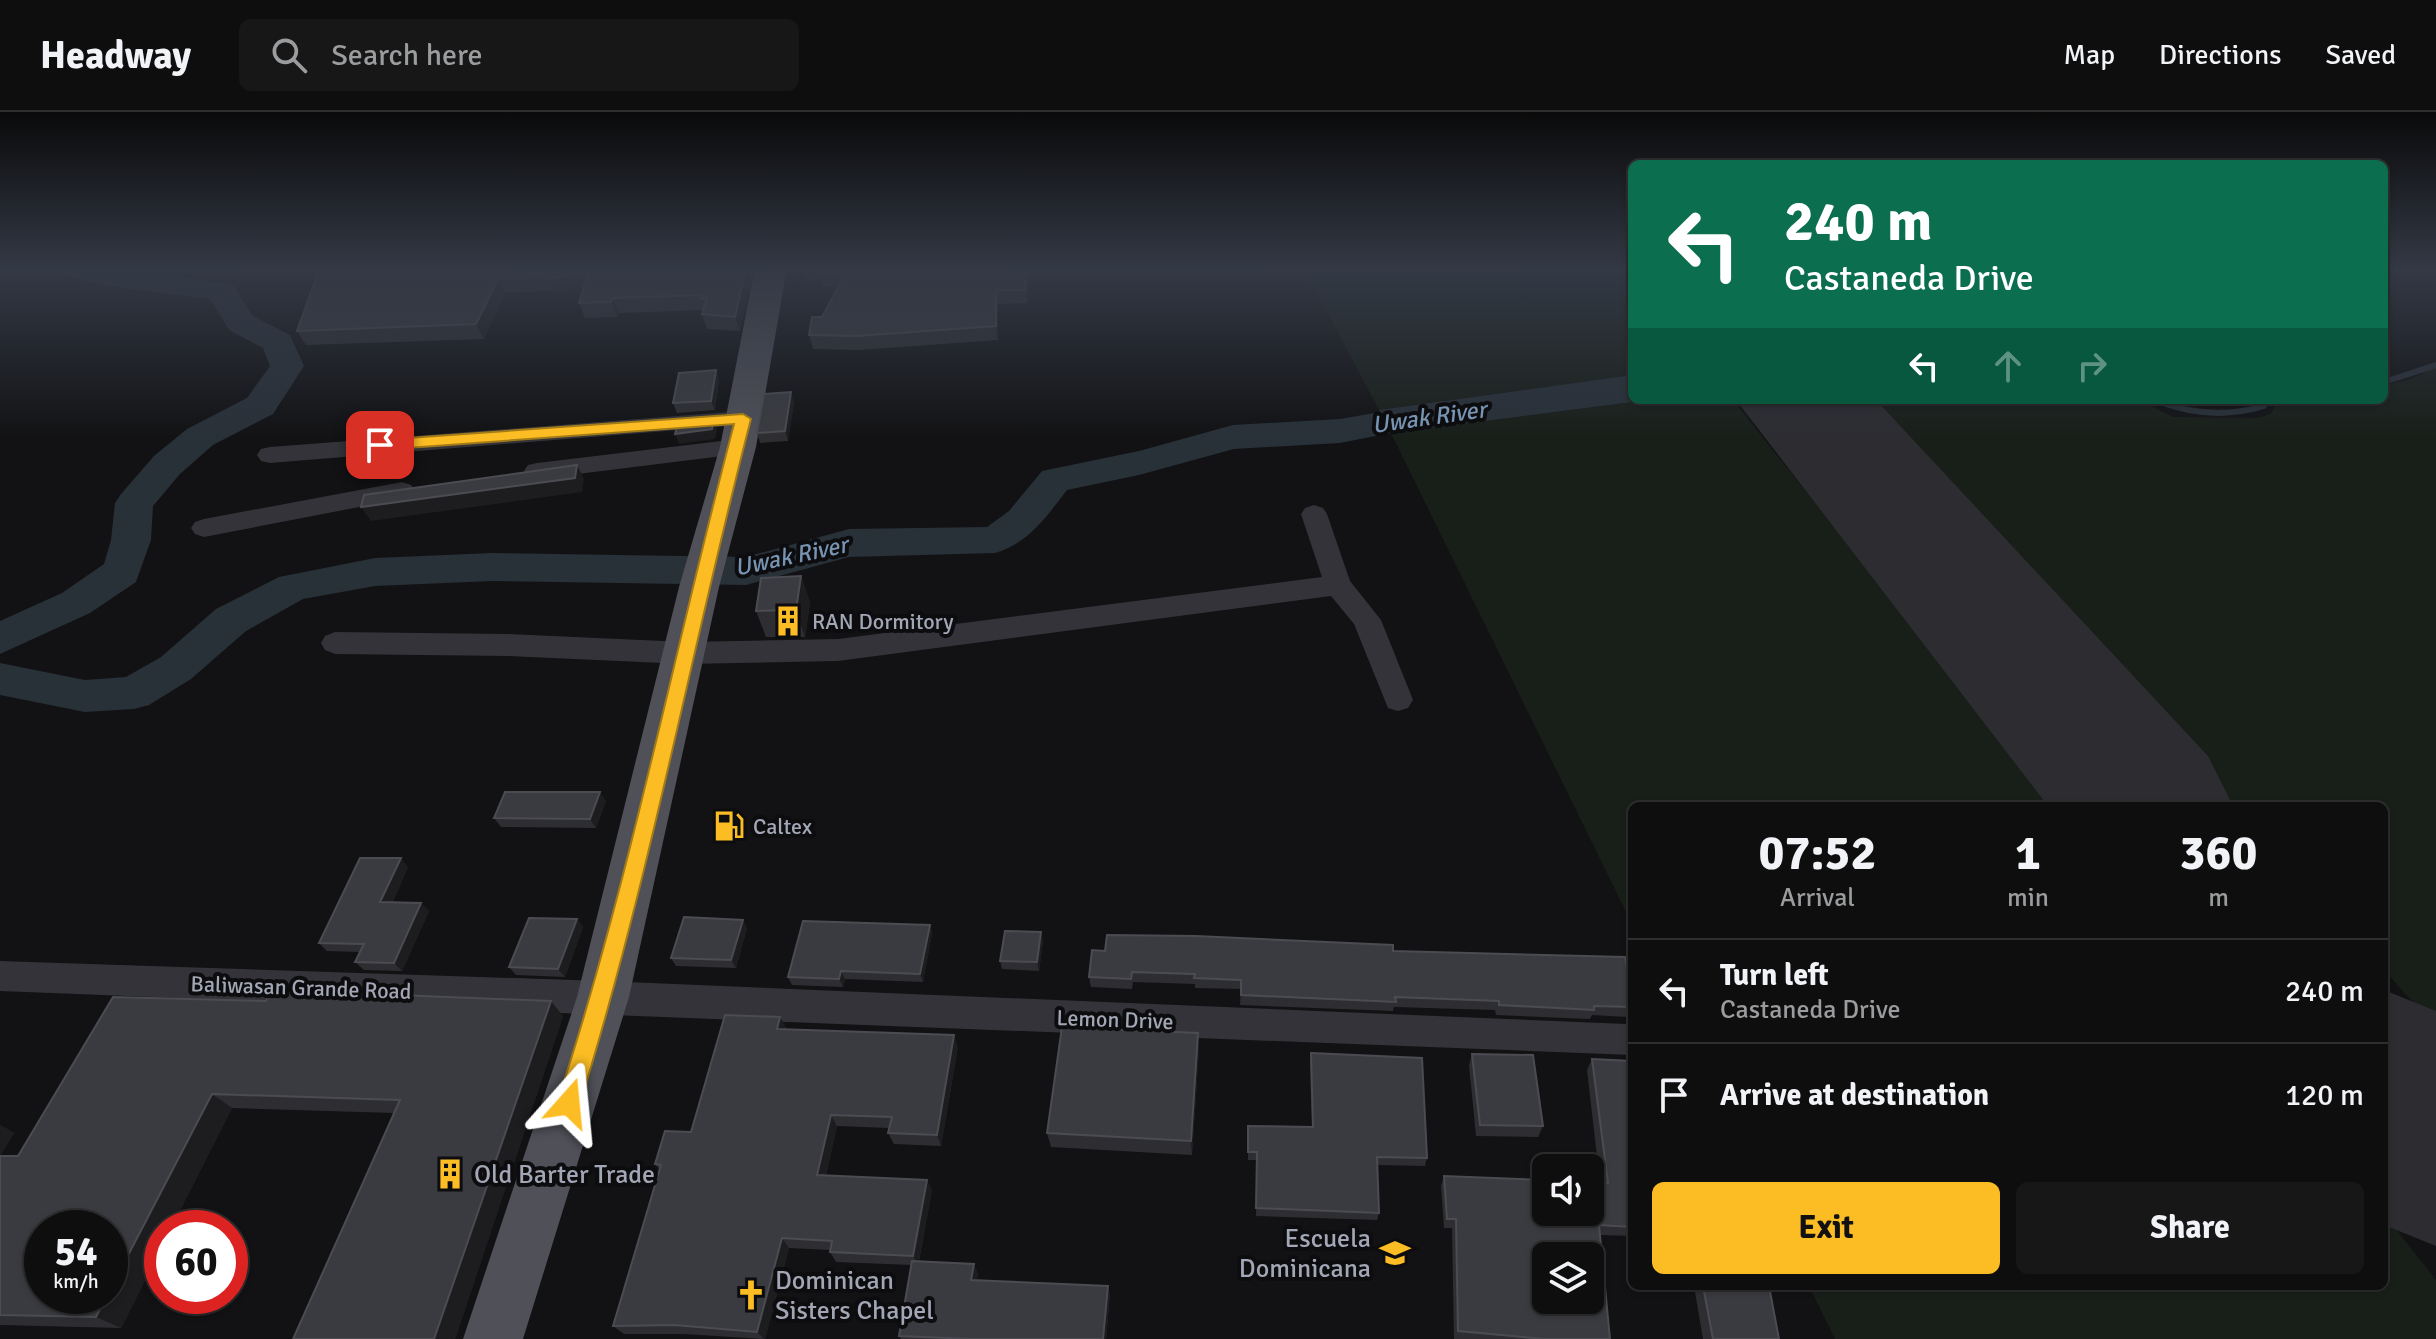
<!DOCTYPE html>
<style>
:root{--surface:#0e0e0f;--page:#171718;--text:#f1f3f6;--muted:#9b9c9e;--line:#2e2e2f;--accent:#fbbd23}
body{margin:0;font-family:Signika,sans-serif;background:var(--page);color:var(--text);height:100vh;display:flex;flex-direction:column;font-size:30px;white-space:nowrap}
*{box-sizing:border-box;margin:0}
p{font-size:26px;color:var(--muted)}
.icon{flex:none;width:44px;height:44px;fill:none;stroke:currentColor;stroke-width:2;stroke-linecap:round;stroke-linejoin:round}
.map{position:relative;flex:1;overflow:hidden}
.sheet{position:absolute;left:1628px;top:690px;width:760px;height:488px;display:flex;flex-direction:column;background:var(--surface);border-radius:12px;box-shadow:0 2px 6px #0004,0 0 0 2px var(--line)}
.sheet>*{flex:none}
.top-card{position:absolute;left:1628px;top:48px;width:760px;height:244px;border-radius:12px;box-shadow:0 2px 6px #0004,0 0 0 2px var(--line);background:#0b6e4f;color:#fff;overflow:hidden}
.buttons{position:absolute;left:1532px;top:1042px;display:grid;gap:16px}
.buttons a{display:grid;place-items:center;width:72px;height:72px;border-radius:12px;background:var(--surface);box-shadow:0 2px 6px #0004,0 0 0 2px var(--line);font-size:40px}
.speed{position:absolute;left:24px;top:1098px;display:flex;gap:16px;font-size:40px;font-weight:700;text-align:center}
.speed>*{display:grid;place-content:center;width:104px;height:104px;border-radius:50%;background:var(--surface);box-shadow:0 2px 6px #0004,0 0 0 2px var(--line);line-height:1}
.speed small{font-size:20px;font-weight:400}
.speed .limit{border:12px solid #d22;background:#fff;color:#111}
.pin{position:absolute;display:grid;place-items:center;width:68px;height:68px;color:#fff;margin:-34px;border-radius:16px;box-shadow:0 4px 12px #0006}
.me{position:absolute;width:88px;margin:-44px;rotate:18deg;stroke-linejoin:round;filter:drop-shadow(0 0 6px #0008)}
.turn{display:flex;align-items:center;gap:28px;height:168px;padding:0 24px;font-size:36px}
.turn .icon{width:104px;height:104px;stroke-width:2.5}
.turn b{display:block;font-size:56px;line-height:68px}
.lanes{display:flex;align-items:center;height:76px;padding:0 24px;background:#0003;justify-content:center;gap:40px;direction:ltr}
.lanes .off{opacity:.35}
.eta{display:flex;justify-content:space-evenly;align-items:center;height:136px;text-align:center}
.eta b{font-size:48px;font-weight:700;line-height:56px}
.primary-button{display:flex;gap:16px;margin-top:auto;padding:16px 24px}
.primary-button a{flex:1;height:92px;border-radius:12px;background:var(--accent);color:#111;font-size:32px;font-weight:700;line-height:92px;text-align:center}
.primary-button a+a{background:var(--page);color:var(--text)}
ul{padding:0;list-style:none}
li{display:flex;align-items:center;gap:24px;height:104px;padding:0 24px;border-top:2px solid var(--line)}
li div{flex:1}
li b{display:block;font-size:30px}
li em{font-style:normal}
header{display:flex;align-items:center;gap:48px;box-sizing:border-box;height:112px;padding:0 40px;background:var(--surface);border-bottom:2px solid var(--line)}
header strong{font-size:38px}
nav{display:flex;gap:44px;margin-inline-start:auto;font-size:28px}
.search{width:560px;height:72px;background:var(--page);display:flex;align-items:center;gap:20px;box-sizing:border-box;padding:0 28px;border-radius:12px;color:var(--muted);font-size:30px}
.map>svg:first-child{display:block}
.green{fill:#181f19}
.water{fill:#283038}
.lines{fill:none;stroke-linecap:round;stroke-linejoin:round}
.stream{stroke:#283038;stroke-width:6}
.river{fill:#283038;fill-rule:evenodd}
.runway{fill:#2c2c31;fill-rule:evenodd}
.minor{fill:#333339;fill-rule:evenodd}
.primary{fill:#4f5058;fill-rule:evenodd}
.wall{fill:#2e2e32}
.shaded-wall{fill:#1d1d20}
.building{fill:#3a3b40;stroke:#4b4c52;stroke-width:2;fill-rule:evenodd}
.route{fill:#fbbd23;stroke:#a37b17;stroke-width:2}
.labels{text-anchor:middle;stroke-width:8;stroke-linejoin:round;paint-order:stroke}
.poi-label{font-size:22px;fill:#a3a7b5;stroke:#0d0d0f;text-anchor:start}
.street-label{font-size:22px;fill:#a3a7b5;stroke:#0d0d0f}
.water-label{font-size:24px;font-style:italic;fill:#7794b3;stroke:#0d0d0f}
.near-poi-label{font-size:26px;fill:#a3a7b5;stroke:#0d0d0f;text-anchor:start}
</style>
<header>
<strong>Headway</strong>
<div class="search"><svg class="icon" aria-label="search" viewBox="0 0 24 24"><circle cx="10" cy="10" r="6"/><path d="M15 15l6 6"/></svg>Search here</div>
<nav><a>Map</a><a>Directions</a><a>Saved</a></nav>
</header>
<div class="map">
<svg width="2436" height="1227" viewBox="0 0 2436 1227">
<rect width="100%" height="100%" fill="#121214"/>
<path class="green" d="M1304 156H1627L1632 162V263L1379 298Z
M2436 255V916L2384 858V694H2236L1870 288H2139L2173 305 2257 306 2271 302 2275 294 2272 288H2384V273L2409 268Z
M1648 288H1733L2057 694H1632V812L1391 321Z
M2384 1102 2436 1168V1227H1835L1809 1174H2384Z"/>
<path class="water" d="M1632 263V288H1648L1391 321 1379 298Z"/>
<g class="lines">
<path class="stream" d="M2384 270 2436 253
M2155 288C2190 302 2228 305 2264 294V288"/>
<path class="river" d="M56 156H115L232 172 253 204 290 223 304 254 273 302 213 333 180 362 153 394 151 428 136 470 90 501 0 542V509L62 481 104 452 111 428 115 391 121 382 154 344 187 317 247 286 270 254 263 236 229 218 210 187 108 174 61 163Z
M1443 289 1456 292 1461 300 1456 308 1340 331 1234 337 1139 363 1067 378C1047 404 1028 432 995 441L849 445 746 473 492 469 375 474 303 487 246 519 191 567 149 593 134 597 85 600 0 583V551L85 568 126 565 161 545 216 497 279 465 375 446 492 441 746 445 849 417 987 415 1009 399 1042 359 1139 339 1233 313 1340 307Z"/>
<path class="runway" d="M1736 288H1876L2208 644 2233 694H2048Z
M2384 878 2436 899V1134L2384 1113Z"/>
<path class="minor" d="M743 299 755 307 752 312 270 351 261 349 257 343 261 337 270 335Z
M738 327 747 329 750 335 747 341 537 367 528 365 524 359 528 353 537 351Z
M402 370 411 373 415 379 411 385 204 425 195 422 191 416 195 410 204 407Z
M1314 393 1323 396 1327 402 1350 469 1381 508 1413 588 1408 596 1398 599 1388 596 1354 512 1331 484 838 549 685 552 508 544 335 542 325 538 321 531 325 524 335 520 508 522 685 530 838 527 1322 465 1301 402 1305 396Z
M0 849 603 869 1626 912 1632 915V943L0 879Z"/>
<path class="primary" d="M755 156H787L756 335 719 475 629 885 523 1227H463L577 885 679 475 720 335Z"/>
</g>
<path class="wall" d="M320 156H754L740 219 707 217 702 202 704 198 619 201 617 205 585 206 579 191 583 176 555 182 554 179 506 180 484 227 306 233 297 219Z
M802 156H1031L1027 191 998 192V228L859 238 813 237 809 223 822 205 838 175H823L821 169 805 170Z
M716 258 719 268 715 298 677 301 673 291Z
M794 290 788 329 760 331 757 321Z
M801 464 810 490 805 525H766L756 499Z
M606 689 596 716 501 715 494 706Z
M408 755 392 791 429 799 402 859 364 858 355 850 360 840 327 839 319 831Z
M577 807 583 815 565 865 516 863 509 855Z
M930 813 932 821 923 870 845 867 843 875 792 873 788 865Z
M747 816 736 856 676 854 671 846Z
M1043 829 1039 859 1002 857 1000 849Z
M1092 838 1393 839 1632 895V899L1629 905 1592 903 1590 907 1496 903 1495 898 1394 895 1393 899 1240 893 1241 877 1195 876V872L1133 870 1132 877 1091 875 1089 865Z
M113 885 563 904 455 1227H293L394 1001 232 996 171 1116H162V1134L121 1216 0 1213V1013L14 1021 0 1044H18Z
M787 917 958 935 941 1034 894 1032 888 1021 889 1016 837 1014 826 1063 932 1078 919 1149 978 1161 977 1168 1110 1183 1106 1227H901L899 1224 912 1153 836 1150 830 1140V1138L789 1136 765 1227 684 1222H624L613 1214 660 1058 655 1052 691 1020Z
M1199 936 1192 1043 1051 1035 1047 1021Z
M1311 941 1427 1046 1425 1054 1377 1053 1379 1101 1377 1108 1256 1104 1257 1048H1248V1014L1312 1015 1310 950Z
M1472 942 1543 1014 1538 1025 1476 1024 1469 953Z
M1592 947 1632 949V1124L1600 1123 1610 1227H1454L1452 1116H1444L1441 1074 1444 1064 1600 1070 1587 958Z
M1694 1174H1769L1779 1227H1703Z"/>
<path class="shaded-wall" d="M746 156H754L740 219 735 205Z
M1028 156H1031L1027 191 1025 178Z
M588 160 594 174 555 182 549 167Z
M499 165 506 180 484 227 476 212Z
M996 178 998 192V228L996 214Z
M613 186 619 201 617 205 611 190Z
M716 258 719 268 715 298 711 289Z
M791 280 794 290 788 329 785 319Z
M714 308 717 318 715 327 679 332 675 322Z
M577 353 584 367 582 380 371 409 361 395Z
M801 464 810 490 805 525 796 498Z
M600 680 606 689 596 716 590 707Z
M401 746 408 755 388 799 380 790Z
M421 791 429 799 402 859 394 851Z
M577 807 583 815 565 865 558 857Z
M743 808 747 816 736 856 731 848Z
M930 813 932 821 923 870 920 862Z
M1041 820 1043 829 1039 859 1037 850Z
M841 859 845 867 843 875 839 867Z
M551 889 563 904 455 1227H434Z
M780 905 787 917H777Z
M1198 921 1199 936 1192 1043 1191 1029Z
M954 923 958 935 941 1034 937 1023Z
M212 982 232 996 171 1116H162V1134L121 1216 96 1205 107 1184H110V1178Z
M831 1003 837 1014 824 1073 817 1063Z
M0 1013 14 1021 0 1044Z
M927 1068 932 1078 918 1153 913 1144Z
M782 1126 789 1136 765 1227H764L757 1220Z
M974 1152 978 1161 975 1177 971 1168Z
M1108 1174 1110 1183 1106 1227H1103Z"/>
<path class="building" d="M320 156H746L735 205 702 202 707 187H701L702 183 613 186 611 190 579 191 588 160 549 167V164L499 165 476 212 297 219Z
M821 156H1028L1025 178H996V214L856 224 809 223 812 205H822L846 161 820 162Z
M716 258 711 289 673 291 679 261Z
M791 280 785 319 757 321 764 282Z
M714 308 712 317 675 322 678 311Z
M577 353 575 366 361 395 364 383Z
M801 464 796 498 756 499 761 466Z
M505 680H600L590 707 494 706Z
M360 746H401L380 790 421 791 394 851 355 850 364 832 319 831Z
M684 805 743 808 731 848 671 846Z
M529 806 577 807 558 857 509 855Z
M803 809 930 813 920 862 841 859 839 867 788 865Z
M1005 819 1041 820 1037 850 1000 849Z
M1107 823 1196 824 1393 833V839L1625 845 1632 884V895L1594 894V898L1499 893V889L1395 885 1396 890 1241 883V868L1194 866 1195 862 1132 860 1131 867 1089 865 1092 838 1105 839Z
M271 878 551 889 434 1227H293L400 988 212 982 110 1178V1116H42V1184H107L96 1205 0 1203V1044H18L113 885 266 889Z
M725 903 780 905 777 917 954 923 937 1023 888 1021 892 1005 831 1003 817 1063 927 1068 913 1144 830 1140 832 1129 782 1126 757 1220 674 1213 613 1214 661 1053 655 1052 665 1019 691 1020Z
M1062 915 1198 921 1191 1029 1047 1021Z
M1311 941 1422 946 1427 1046 1377 1045 1379 1101 1256 1096 1257 1040H1248V1014L1313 1015Z
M1472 942 1533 943 1543 1014 1480 1013Z
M1592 947 1632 949V1115L1599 1113 1610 1227H1544L1458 1219 1456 1107H1447L1444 1064 1546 1068V1100H1590V1070L1608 1071ZM1546 1144H1590V1188H1546Z
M912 1149 974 1152 971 1168 1108 1174 1103 1227H972L899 1224Z
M1703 1174H1769L1779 1227H1713Z"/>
<linearGradient id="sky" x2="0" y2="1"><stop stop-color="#0a0a0b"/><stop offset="0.48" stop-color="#333945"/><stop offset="1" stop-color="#333945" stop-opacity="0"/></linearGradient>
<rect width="2436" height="328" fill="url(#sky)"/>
<path class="route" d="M743 302 751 307C692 534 650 767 580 991L577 999 569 1002 561 999 557 991C630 769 674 538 734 312L380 338 372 333 380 328Z"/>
<defs>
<g id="building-bare" transform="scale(2.4)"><path d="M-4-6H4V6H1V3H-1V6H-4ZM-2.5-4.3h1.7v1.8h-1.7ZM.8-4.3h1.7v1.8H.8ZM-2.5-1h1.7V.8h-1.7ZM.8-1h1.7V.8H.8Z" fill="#fbbd23" stroke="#0d0d0f" stroke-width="2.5" paint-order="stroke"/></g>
<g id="fuel-bare" transform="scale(2.4)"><path d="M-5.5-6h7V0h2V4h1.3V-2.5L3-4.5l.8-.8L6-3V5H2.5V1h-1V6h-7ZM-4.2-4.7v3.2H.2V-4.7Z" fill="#fbbd23" stroke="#0d0d0f" stroke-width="2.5" paint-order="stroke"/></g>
<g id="school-bare" transform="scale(2.4)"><path d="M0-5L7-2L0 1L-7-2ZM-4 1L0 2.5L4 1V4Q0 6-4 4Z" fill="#fbbd23" stroke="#0d0d0f" stroke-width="2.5" paint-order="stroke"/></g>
<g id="church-bare" transform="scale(2.4)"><path d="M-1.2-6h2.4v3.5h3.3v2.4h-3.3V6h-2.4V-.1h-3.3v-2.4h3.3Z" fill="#fbbd23" stroke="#0d0d0f" stroke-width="2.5" paint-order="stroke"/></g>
</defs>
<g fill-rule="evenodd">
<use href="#building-bare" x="788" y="509"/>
<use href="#fuel-bare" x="729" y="714"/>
<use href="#building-bare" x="450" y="1062"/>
<use href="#school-bare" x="1395" y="1141"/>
<use href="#church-bare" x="751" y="1183"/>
</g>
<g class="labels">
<g class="poi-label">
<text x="812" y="517">RAN Dormitory</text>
<text x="753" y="722">Caltex</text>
</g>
<g class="street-label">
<text transform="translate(301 875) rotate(2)" y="8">Baliwasan Grande Road</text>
<text transform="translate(1115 907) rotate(2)" y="8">Lemon Drive</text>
</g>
<g class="water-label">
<text transform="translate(1429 305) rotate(-8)" y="8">Uwak River</text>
<text transform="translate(791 444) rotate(-12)" y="8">Uwak River</text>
</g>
<g class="near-poi-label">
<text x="474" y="1071">Old Barter Trade</text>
<text x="1371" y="1135" text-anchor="end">Escuela<tspan x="1371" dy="30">Dominicana</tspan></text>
<text x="775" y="1177">Dominican<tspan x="775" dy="30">Sisters Chapel</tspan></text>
</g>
</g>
</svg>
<div class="buttons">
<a><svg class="icon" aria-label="sound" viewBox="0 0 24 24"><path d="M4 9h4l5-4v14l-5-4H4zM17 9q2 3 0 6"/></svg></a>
<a><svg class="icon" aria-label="layers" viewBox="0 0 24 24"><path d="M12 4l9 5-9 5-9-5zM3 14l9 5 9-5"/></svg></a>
</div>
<div class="speed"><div>54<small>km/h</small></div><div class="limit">60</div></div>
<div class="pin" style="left:380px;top:333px;background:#d93025"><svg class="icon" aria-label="arrive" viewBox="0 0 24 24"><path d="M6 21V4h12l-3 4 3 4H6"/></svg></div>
<svg class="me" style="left:569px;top:991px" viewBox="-20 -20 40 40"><path d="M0-17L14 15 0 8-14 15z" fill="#fbbd23" stroke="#fff" stroke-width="4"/></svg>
<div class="top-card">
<div class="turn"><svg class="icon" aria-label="left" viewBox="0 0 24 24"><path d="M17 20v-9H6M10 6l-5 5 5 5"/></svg><div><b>240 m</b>Castaneda Drive</div></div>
<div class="lanes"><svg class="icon" aria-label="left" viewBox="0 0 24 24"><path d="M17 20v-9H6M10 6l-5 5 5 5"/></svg><svg class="icon off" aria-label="ahead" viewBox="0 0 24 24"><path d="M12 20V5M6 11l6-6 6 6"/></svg><svg class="icon off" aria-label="right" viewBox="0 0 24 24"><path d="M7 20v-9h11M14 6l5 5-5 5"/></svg></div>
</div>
<section class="sheet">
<div class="eta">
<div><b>07:52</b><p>Arrival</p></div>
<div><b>1</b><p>min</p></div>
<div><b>360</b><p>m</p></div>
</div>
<ul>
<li><svg class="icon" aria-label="left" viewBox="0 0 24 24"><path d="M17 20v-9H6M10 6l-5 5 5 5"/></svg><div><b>Turn left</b><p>Castaneda Drive</p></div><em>240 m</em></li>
<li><svg class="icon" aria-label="arrive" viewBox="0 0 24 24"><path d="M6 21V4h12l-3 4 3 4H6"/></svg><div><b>Arrive at destination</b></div><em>120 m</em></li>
</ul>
<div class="primary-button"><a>Exit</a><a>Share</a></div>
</section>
</div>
